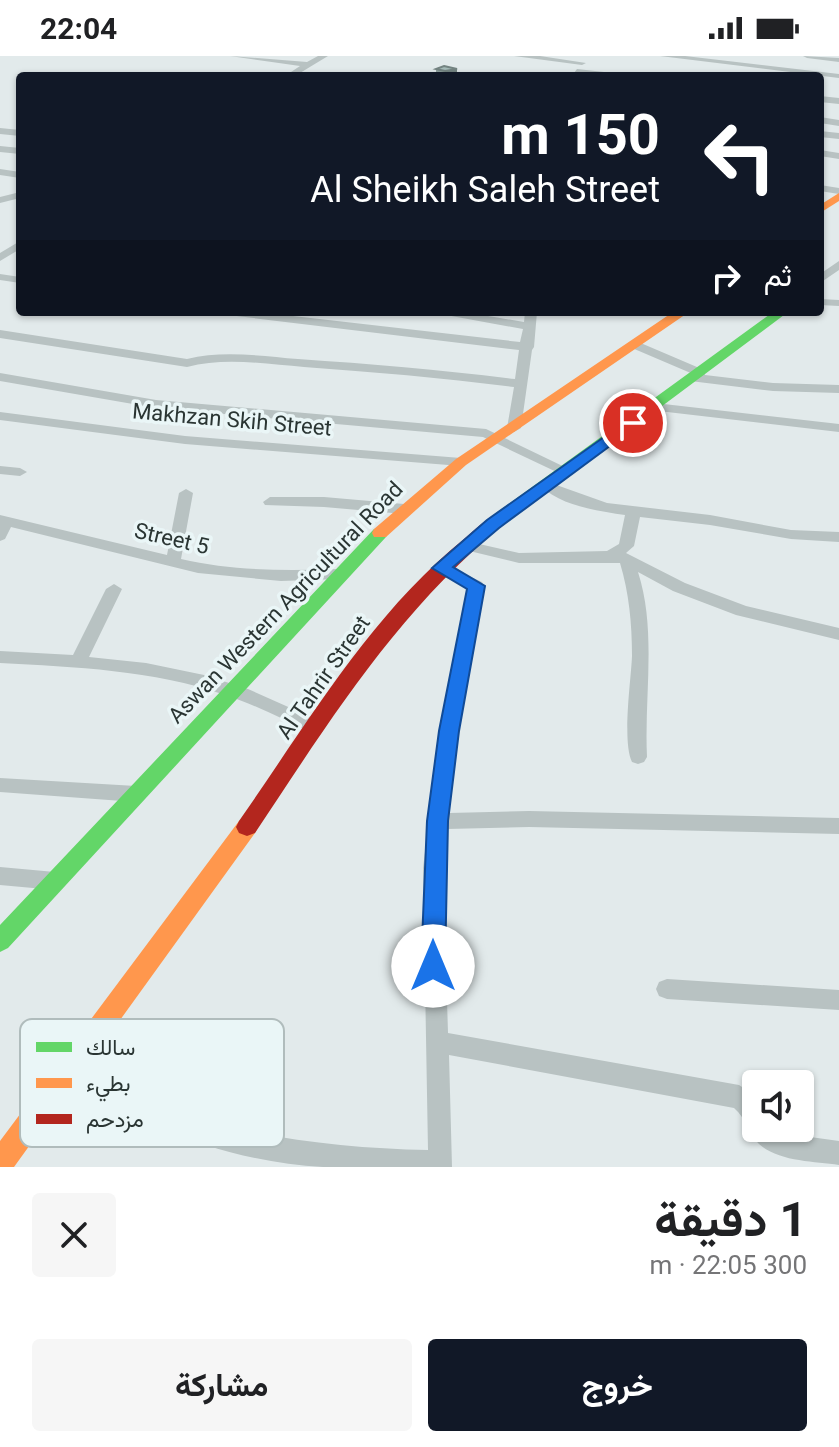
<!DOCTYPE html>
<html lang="ar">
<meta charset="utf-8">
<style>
:root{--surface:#fff;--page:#f6f6f6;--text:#202124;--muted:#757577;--accent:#111827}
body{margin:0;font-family:Roboto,Vazirmatn,sans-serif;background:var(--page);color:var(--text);direction:rtl;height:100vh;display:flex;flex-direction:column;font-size:30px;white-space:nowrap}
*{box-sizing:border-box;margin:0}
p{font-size:26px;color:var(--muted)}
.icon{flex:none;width:44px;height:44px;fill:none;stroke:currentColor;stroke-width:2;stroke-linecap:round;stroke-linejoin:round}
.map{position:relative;height:1111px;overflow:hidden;direction:ltr}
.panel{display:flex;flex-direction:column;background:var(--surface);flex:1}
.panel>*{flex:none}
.banner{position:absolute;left:16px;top:16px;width:808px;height:244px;border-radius:8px;box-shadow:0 2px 6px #0004;direction:rtl;background:#111827;color:#fff;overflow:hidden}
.controls{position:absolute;left:742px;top:1014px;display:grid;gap:16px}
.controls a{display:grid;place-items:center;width:72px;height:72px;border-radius:8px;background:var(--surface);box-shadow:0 2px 6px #0004;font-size:40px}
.pin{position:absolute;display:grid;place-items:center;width:68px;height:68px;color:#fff;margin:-34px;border:4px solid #fff;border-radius:50%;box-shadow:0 2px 8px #0007}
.me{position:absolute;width:88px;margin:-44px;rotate:0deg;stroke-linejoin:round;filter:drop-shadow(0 0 6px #0008)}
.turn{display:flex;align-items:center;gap:28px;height:168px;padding:0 32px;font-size:36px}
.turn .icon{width:104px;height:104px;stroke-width:2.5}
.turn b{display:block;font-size:56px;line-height:68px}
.then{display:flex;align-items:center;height:76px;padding:0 32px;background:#0003;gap:16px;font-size:30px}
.round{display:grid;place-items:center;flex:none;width:84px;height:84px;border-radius:8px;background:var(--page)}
.summary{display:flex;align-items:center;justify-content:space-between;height:136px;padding:0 32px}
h1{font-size:48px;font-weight:700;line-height:60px}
.action{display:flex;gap:16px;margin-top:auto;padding:16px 32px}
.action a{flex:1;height:92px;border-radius:8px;background:var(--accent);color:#fff;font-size:32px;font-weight:700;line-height:92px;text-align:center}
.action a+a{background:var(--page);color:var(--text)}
.status{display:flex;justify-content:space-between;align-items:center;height:56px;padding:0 40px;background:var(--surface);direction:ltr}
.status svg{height:22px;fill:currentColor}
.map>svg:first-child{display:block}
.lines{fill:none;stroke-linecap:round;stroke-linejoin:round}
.street{fill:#b8c2c2;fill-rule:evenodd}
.fast{fill:#63d668;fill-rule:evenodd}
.slow{fill:#ff974d;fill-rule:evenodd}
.jam{fill:#b3261e;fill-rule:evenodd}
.wall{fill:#8fa29f}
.shaded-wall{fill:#748482}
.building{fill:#a6bcb9;stroke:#748482;stroke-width:2}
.route{fill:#1a73e8;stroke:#114b97;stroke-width:2}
.labels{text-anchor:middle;stroke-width:7;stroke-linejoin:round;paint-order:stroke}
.street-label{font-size:22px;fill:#2a3533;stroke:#eaf6f7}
.key{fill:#eaf6f7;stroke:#b0bcbc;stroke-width:2}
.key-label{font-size:22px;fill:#2a3533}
</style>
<div class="status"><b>22:04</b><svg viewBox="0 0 49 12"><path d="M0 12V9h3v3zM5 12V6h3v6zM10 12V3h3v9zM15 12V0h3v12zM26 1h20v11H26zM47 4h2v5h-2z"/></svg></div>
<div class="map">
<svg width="839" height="1111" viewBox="0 0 839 1111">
<rect width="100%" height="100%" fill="#e2eaeb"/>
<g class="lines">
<path class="street" d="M230 0 307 6 318 0H328L295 20H285L300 10Z
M514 0H540L586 7 582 9Z
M660 0H685L839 18V22Z
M803 0 839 2V6L807 2Z
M577 13 622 18 626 20 574 17Z
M820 40 839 42V48L820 46Z
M820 61 839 64V70L820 67Z
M0 72 20 74V80L0 78Z
M820 75 839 77V83L820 81Z
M0 90 20 92V98L0 96Z
M820 94 839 97V103L820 100Z
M0 113 20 116V122L0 119Z
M820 129 839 132V138L820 135Z
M20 136V142L0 147V141Z
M20 185V193L0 205V197Z
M839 205V214L820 227V218Z
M0 218 20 221V227L0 224Z
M820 243 839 244V250L820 249Z
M222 256H258L520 286 523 273 446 259 440 256H465L524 266 525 256H537L534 291 532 294 521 372 514 376 507 372 514 331C444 322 374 316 304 311 266 308 224 301 187 311L0 282V274L187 303C222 294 262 300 298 303 371 308 443 314 515 323L519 294 228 259Z
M636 285 704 314 705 319 773 327 839 329V337L773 335 690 325 688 322 693 318 632 292V286Z
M0 317 156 344 486 373 575 416 568 420 563 419 483 381 156 352 0 325Z
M655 347 839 368V376L650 354V348Z
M0 356 185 380 461 402 468 406 461 410 185 388 0 364Z
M0 410 20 412 27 416 20 420 0 418Z
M548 426 607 447 710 459 791 474 839 476V486L791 483 710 469 640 461 634 490 626 497 685 527 746 550 839 572V584L736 559 673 535 638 516C657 575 644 640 647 701L644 706 638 708 632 706C622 685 631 625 632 600 632 567 629 537 620 507H519L461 493 458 490 466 485 519 497 607 495 619 488 625 459C598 455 561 450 541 430Z
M186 433 193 437 181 503C232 515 286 515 338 513L346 518 338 523 281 525 198 517 11 471 5 483 0 485V459L167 499 179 437Z
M270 441H324L404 448 411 453 404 458 324 451 265 449 263 446Z
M440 507 482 526 484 530 458 675 449 757 529 755 839 762V778L529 771 447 773 443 812 448 977 739 1029 756 1040V1072H777L796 1079 839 1085V1109C814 1105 779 1106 759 1088 747 1077 747 1063 734 1052L449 999 452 1111C409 1111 366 1111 323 1111 231 1107 141 1068 60 1028L57 1020 60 1012 68 1009C98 1021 127 1037 157 1048 244 1081 336 1092 428 1094L423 812 440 675 468 532 435 516 432 512 435 508Z
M114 528 122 533 89 601 146 607 204 619 248 633 322 666 325 671 322 676H310C282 663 254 648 225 639 153 614 75 611 0 607V595L73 599 106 533Z
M0 722 136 730 143 733 145 738 143 743 136 746 0 736Z
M0 811 55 816 62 819 65 825 62 831 55 834 0 829Z
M667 923 839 934V954L667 943 659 940 656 933 659 926Z"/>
<path class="fast" d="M773 256H788L504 468H492L490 464 492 460Z
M380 472 386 473 388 477 386 481 8 892 0 896V869L374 473Z"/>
<path class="slow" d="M839 137V145L820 157V149Z
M673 256H689L466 409 386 481H374L372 477 374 473 456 403Z
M247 762 255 765 258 771 255 777 14 1111H0V1085L239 765Z"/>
<path class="jam" d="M498 459 506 464 504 468C396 557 331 663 255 777L247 780 239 777 236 771 239 765C307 668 370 559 464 483 474 475 485 462 498 459Z"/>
</g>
<path class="wall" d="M436 13H457V16L445 19 436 17Z"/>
<path class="shaded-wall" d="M457 13V16L445 19V15Z"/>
<path class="building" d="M444 10 457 13 445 15 436 13Z"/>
<path class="route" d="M628 364 641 367 499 472 453 511 485 530 459 675 448 765 445 910 442 918 433 921 425 918 421 910 427 765 439 675 467 533 432 512 487 464Z"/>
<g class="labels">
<g class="street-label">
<text transform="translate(232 363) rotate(5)" y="8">Makhzan Skih Street</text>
<text transform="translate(172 482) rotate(13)" y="8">Street 5</text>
<text transform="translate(285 546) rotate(-46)" y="8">Aswan Western Agricultural Road</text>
<text transform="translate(323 621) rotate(-55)" y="8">Al Tahrir Street</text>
</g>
</g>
<rect x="20" y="963" width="264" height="128" rx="12" class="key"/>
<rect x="36" y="986" width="36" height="10" fill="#63d668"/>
<rect x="36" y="1022" width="36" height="10" fill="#ff974d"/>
<rect x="36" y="1058" width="36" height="10" fill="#b3261e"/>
<g class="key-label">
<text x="86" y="999">سالك</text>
<text x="86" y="1035">بطيء</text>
<text x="86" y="1071">مزدحم</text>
</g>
</svg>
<div class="controls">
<a><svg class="icon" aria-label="sound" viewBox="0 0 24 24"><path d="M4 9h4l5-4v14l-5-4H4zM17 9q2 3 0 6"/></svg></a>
</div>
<div class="pin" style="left:633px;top:367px;background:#d93025"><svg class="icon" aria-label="arrive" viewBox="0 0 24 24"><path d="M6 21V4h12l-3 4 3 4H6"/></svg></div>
<svg class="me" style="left:433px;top:910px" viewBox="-20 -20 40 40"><circle r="19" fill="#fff"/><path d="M0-13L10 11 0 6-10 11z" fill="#1a73e8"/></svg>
<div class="banner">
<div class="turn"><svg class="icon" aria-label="left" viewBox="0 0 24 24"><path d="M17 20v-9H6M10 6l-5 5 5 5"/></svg><div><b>150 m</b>Al Sheikh Saleh Street</div></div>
<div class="then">ثم<svg class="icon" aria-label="right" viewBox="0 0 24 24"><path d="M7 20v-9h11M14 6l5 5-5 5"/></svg></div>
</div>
</div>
<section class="panel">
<div class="summary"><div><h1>1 دقيقة</h1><p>300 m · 22:05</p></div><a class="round"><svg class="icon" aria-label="close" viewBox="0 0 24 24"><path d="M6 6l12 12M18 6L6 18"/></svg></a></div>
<div class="action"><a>خروج</a><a>مشاركة</a></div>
</section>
